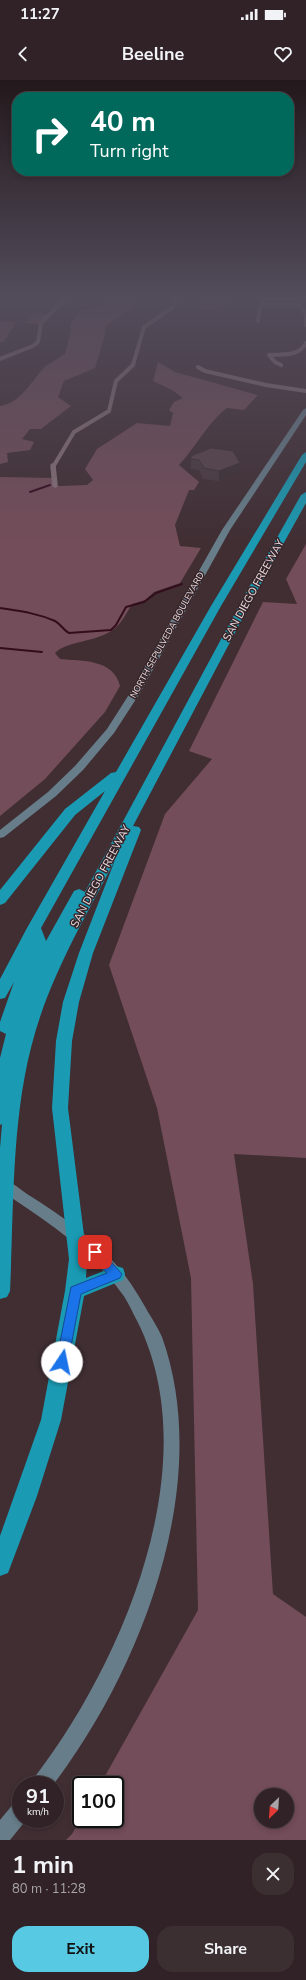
<!DOCTYPE html>
<meta charset="utf-8">
<style>
:root{--surface:#302226;--page:#3c2f32;--text:#f1f3f6;--muted:#a8a4a7;--line:#4b3f43;--accent:#57c9e2}
body{margin:0;font-family:"Nunito Sans",sans-serif;background:var(--page);color:var(--text);height:100vh;display:flex;flex-direction:column;font-size:15px;white-space:nowrap}
*{box-sizing:border-box;margin:0}
p{font-size:13px;color:var(--muted)}
.icon{flex:none;width:22px;height:22px;fill:none;stroke:currentColor;stroke-width:2;stroke-linecap:round;stroke-linejoin:round}
.map{position:relative;height:1760px;overflow:hidden}
.side{display:flex;flex-direction:column;background:var(--surface);flex:1}
.side>*{flex:none}
.hud{position:absolute;left:12px;top:12px;width:282px;height:84px;border-radius:16px;box-shadow:0 2px 6px #0003,0 0 0 1px var(--line);background:#00695c;color:#fff;overflow:hidden}
.needle{width:26px;rotate:205deg}
.buttons{position:absolute;left:254px;top:1708px;display:grid;gap:8px}
.buttons a{display:grid;place-items:center;width:40px;height:40px;border-radius:50%;background:var(--surface);box-shadow:0 2px 6px #0003,0 0 0 1px var(--line);font-size:20px}
.speed{position:absolute;left:12px;top:1696px;display:flex;gap:8px;font-size:20px;font-weight:700;text-align:center}
.speed>*{display:grid;place-content:center;width:52px;height:52px;border-radius:50%;background:var(--surface);box-shadow:0 2px 6px #0003,0 0 0 1px var(--line);line-height:1}
.speed small{font-size:10px;font-weight:400}
.speed .limit{border:2px solid #111;border-radius:6px;background:#fff;color:#111}
.pin{position:absolute;display:grid;place-items:center;width:34px;height:34px;color:#fff;margin:-17px;border-radius:8px;box-shadow:0 2px 6px #0006}
.me{position:absolute;width:44px;margin:-22px;rotate:11deg;stroke-linejoin:round;filter:drop-shadow(0 0 3px #0008)}
.turn{display:flex;align-items:center;gap:14px;height:84px;padding:0 12px;font-size:18px}
.turn .icon{width:52px;height:52px;stroke-width:2.5}
.turn b{display:block;font-size:28px;line-height:34px}
.round{display:grid;place-items:center;flex:none;width:42px;height:42px;border-radius:16px;background:var(--page)}
.overview{display:flex;align-items:center;justify-content:space-between;height:68px;padding:0 12px}
h1{font-size:24px;font-weight:700;line-height:30px}
.button{display:flex;gap:8px;margin-top:auto;padding:8px 12px}
.button a{flex:1;height:46px;border-radius:16px;background:var(--accent);color:#111;font-size:16px;font-weight:700;line-height:46px;text-align:center}
.button a+a{background:var(--page);color:var(--text)}
.status{display:flex;justify-content:space-between;align-items:center;height:28px;padding:0 20px;background:var(--surface);direction:ltr}
.status svg{height:11px;fill:currentColor}
header{display:flex;justify-content:space-between;align-items:center;height:52px;padding:0 12px;background:var(--surface);font-size:18px;font-weight:700}
.map>svg:first-child{display:block}
.green{fill:#734d59;fill-rule:evenodd}
.lines{fill:none;stroke-linecap:round;stroke-linejoin:round}
.stream{stroke:#340d1d;stroke-width:2}
.minor-far1{stroke:#887278;stroke-width:4}
.minor{stroke:#887278;stroke-width:5.5}
.secondary{fill:#677e8a;fill-rule:evenodd}
.motorway{fill:#1a9bb3;fill-rule:evenodd}
.wall{fill:#4b3a3f}
.shaded-wall{fill:#3d2f33}
.building{fill:#574349;stroke:#3d2f33}
.route{fill:#1a73e8;stroke:#114b97}
.labels{text-anchor:middle;stroke-width:3;stroke-linejoin:round;paint-order:stroke}
.far-street-label{font-size:9px;fill:#ece0e3;stroke:#362429}
.street-label{font-size:11px;fill:#ece0e3;stroke:#362429}
</style>
<div class="status"><b>11:27</b><svg viewBox="0 0 49 12"><path d="M0 12V9h3v3zM5 12V6h3v6zM10 12V3h3v9zM15 12V0h3v12zM26 1h20v11H26zM47 4h2v5h-2z"/></svg></div>
<header><svg class="icon" aria-label="back" viewBox="0 0 24 24"><path d="M15 5l-7 7 7 7"/></svg>Beeline<svg class="icon" aria-label="heart" viewBox="0 0 24 24"><path d="M12 20l-8-8c-3-5 5-10 8-4 3-6 11-1 8 4z"/></svg></header>
<div class="map">
<svg width="306" height="1760" viewBox="0 0 306 1760">
<rect width="100%" height="100%" fill="#402e33"/>
<path class="green" d="M114 216H134L131 228 106 246 105 254 95 288 64 301 58 317 71 326 41 349H30L22 359 34 362 30 370 7 373 8 382 0 384V326C22 323 32 299 46 286 52 282 59 278 65 274L71 251 70 244 82 230 106 225Z
M205 216 228 220 219 229H198Z
M35 232 51 234 41 244 25 243Z
M5 241 16 242 4 262H0V242Z
M158 282 175 292 258 315 244 330 227 328C207 343 196 367 179 385L199 402 194 410H189L175 445 180 466 201 468 180 503 154 512 145 520 132 524C127 532 122 543 114 549 98 562 66 561 55 573L60 579C82 581 114 579 120 606L105 632 45 699 0 736V397L54 398 56 405 59 406 87 405 93 400 85 389 97 369 137 343 170 346 173 333 169 330 174 322 183 318 172 310 153 301Z
M306 464V1078L234 1074 253 1204 273 1514 306 1537V1760H66L72 1754 81 1738 115 1739V1705H100L198 1530 191 1198 157 1028 109 885 165 734 212 679 189 671 263 522 297 524 286 499ZM261 1715H287V1741H261Z"/>
<g class="lines">
<path class="stream" d="M30 412 50 405
M0 528C19 531 37 533 55 541 61 544 63 550 69 553L111 550 116 545 126 527 144 522 156 513 182 504
M0 568 42 572"/>
<path class="minor-far1" d="M263 225H299L306 234
M306 237V245
M258 241 260 227 263 225 259 216
M0 279 33 266 38 262 41 243 68 216
M281 285 275 282 269 275C282 274 299 277 306 263
M198 287 205 291 266 305 306 311
M53 387 74 352 109 331 116 301 133 285 144 247 172 228 175 223V216"/>
<path class="minor" d="M53 386 55 405"/>
<path class="secondary" d="M306 328V335L230 450 140 613 114 653 83 690 56 716 4 757 0 758V750L48 712 75 686 107 649 130 613 222 450 303 330Z
M0 1097C10 1101 19 1108 27 1114 45 1125 63 1137 80 1151 112 1176 128 1196 148 1232 153 1240 158 1248 162 1257 214 1402 142 1588 53 1705H31L34 1698C124 1581 211 1377 134 1235 130 1227 126 1218 120 1211 89 1168 43 1139 0 1110Z
M21 1720V1739H27L10 1760H0V1740L14 1723Z"/>
<path class="motorway" d="M306 372V382L221 526 41 848 46 861 74 811 79 809 85 812 247 511 301 415 306 412V423L257 511 133 746 139 747 141 750 93 873 79 922 72 961 68 1028 87 1179 86 1198 116 1186 123 1188 125 1194 123 1200 84 1216 61 1340 37 1416 11 1485 8 1493 0 1496V1456L41 1340 65 1211 69 1179 52 1028 56 961 63 922 79 873 115 780C86 836 53 891 35 953 11 1034 14 1127 10 1211L7 1217 0 1219V1068L2 1044 0 1045V978L6 954 0 951V942L14 902 5 918 0 919V899L27 848 105 711 75 735 5 823 0 825V810L65 729 111 693 116 692 211 526 302 375Z"/>
</g>
<path class="wall" d="M191 376 239 393 219 401 203 399 199 390 191 389Z"/>
<path class="shaded-wall" d="M240 383 239 393 219 401V391Z"/>
<path class="building" d="M211 368 233 371 240 383 219 391 204 388 199 380 191 379V376Z"/>
<linearGradient id="sky" x2="0" y2="1"><stop stop-color="#23191c"/><stop offset="0.47" stop-color="#534c5b"/><stop offset="1" stop-color="#534c5b" stop-opacity="0"/></linearGradient>
<rect width="306" height="463" fill="url(#sky)"/>
<path class="route" d="M95 1168 99 1169 122 1194 120 1198 81 1214 68 1282 66 1286 62 1288 58 1286 56 1282 71 1207 107 1193 91 1176 89 1172 91 1169Z"/>
<g class="labels">
<g class="far-street-label">
<text transform="translate(167 555) rotate(-61)" y="3">NORTH SEPULVEDA BOULEVARD</text>
</g>
<g class="street-label">
<text transform="translate(253 510) rotate(-61)" y="4">SAN DIEGO FREEWAY</text>
<text transform="translate(100 796) rotate(-62)" y="4">SAN DIEGO FREEWAY</text>
</g>
</g>
</svg>
<div class="buttons">
<a><svg class="needle" viewBox="-14 -14 28 28"><path d="M0-13l5 13h-10z" fill="#e53935"/><path d="M0 13l5-13h-10z" fill="#a8a4a7"/></svg></a>
</div>
<div class="speed"><div>91<small>km/h</small></div><div class="limit">100</div></div>
<div class="pin" style="left:95px;top:1172px;background:#d93025"><svg class="icon" aria-label="arrive" viewBox="0 0 24 24"><path d="M6 21V4h12l-3 4 3 4H6"/></svg></div>
<svg class="me" style="left:62px;top:1282px" viewBox="-20 -20 40 40"><circle r="19" fill="#fff"/><path d="M0-13L10 11 0 6-10 11z" fill="#1a73e8"/></svg>
<div class="hud">
<div class="turn"><svg class="icon" aria-label="right" viewBox="0 0 24 24"><path d="M7 20v-9h11M14 6l5 5-5 5"/></svg><div><b>40 m</b>Turn right</div></div>
</div>
</div>
<section class="side">
<div class="overview"><div><h1>1 min</h1><p>80 m · 11:28</p></div><a class="round"><svg class="icon" aria-label="close" viewBox="0 0 24 24"><path d="M6 6l12 12M18 6L6 18"/></svg></a></div>
<div class="button"><a>Exit</a><a>Share</a></div>
</section>
